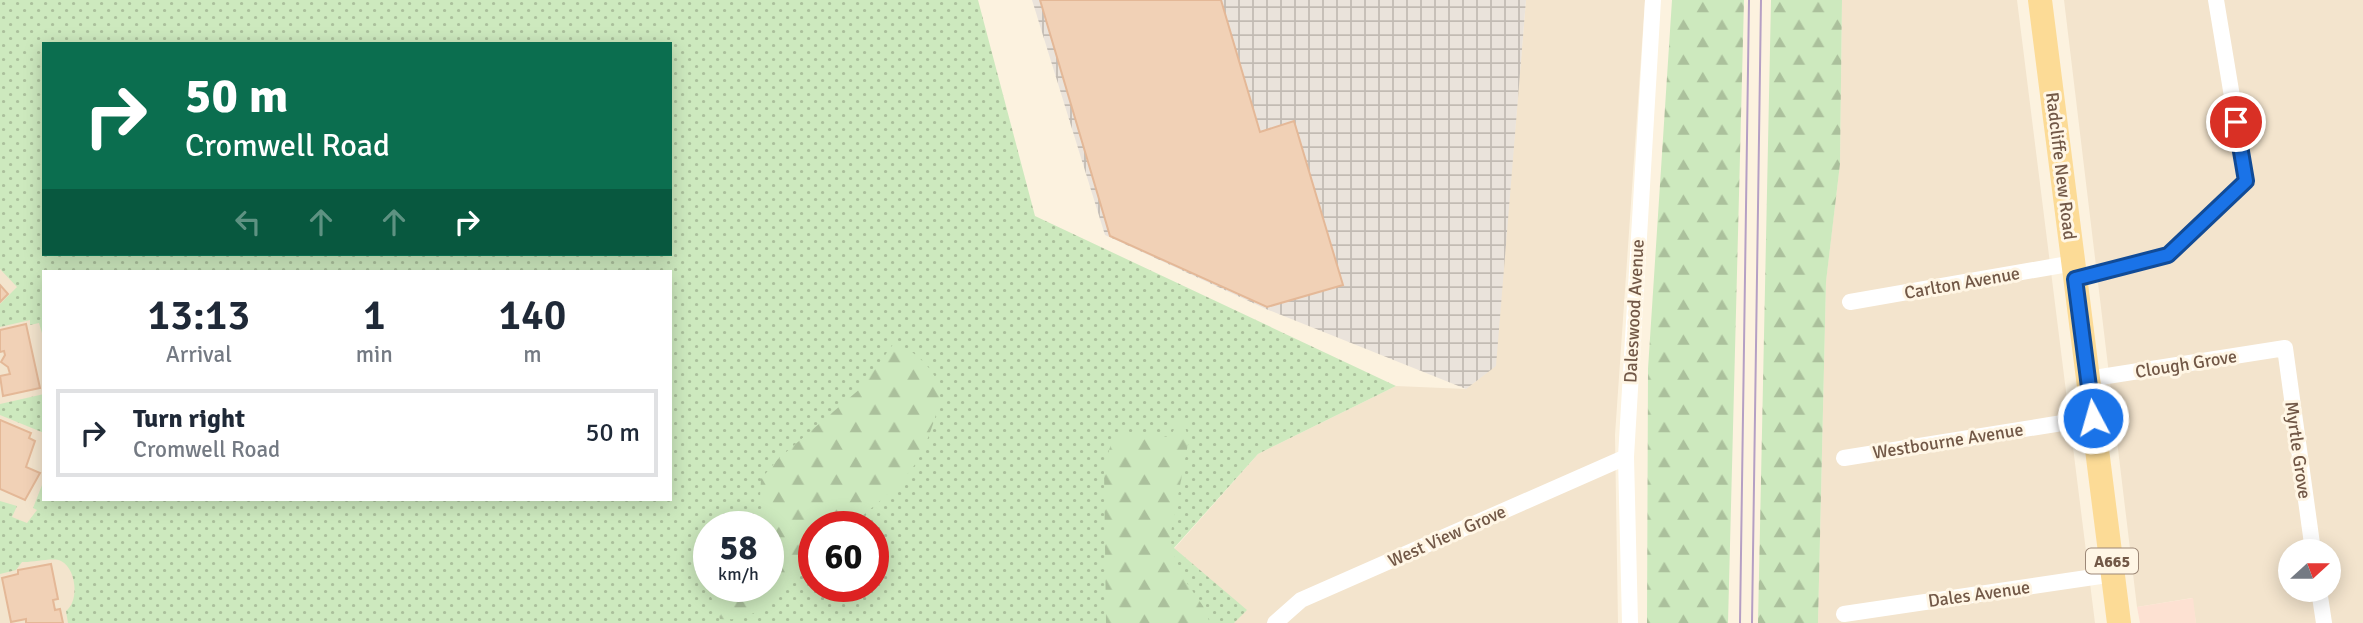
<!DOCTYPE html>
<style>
:root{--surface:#fff;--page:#f6f6f7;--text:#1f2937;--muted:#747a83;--line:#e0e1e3}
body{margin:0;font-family:Signika,sans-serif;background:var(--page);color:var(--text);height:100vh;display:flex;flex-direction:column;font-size:26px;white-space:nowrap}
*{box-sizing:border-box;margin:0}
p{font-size:23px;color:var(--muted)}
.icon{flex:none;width:38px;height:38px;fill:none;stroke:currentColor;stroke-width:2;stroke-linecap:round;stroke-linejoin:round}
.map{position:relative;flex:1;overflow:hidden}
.details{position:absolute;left:42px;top:270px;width:630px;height:231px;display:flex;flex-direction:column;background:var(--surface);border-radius:0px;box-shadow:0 4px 18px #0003}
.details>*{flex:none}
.guide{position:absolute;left:42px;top:42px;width:630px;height:214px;border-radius:0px;box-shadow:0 4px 18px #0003;background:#0b6e4f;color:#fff;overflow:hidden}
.needle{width:46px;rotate:69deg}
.buttons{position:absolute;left:2278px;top:539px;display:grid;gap:14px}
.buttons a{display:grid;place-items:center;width:63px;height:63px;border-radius:50%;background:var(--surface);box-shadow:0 4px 18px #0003;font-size:35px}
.speed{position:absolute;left:693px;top:511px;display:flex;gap:14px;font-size:35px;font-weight:700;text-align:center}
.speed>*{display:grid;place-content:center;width:91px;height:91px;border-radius:50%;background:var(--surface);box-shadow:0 4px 18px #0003;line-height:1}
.speed small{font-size:18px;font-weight:400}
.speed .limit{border:10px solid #d22;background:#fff;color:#111}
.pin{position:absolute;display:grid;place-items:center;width:60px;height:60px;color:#fff;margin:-30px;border:4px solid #fff;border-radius:50%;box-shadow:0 2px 7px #0007}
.me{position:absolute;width:77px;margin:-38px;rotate:354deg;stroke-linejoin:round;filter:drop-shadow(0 0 5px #0008)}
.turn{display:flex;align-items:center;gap:24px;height:147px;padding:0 28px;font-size:32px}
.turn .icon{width:91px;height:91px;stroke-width:2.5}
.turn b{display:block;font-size:49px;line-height:60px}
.lanes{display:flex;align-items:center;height:66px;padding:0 28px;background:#0003;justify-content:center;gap:35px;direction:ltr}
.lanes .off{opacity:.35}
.eta{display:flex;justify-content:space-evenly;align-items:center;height:119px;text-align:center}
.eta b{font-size:42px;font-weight:600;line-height:49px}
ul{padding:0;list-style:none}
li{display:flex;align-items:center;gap:21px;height:88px;margin:0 14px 10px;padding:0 14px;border:4px solid var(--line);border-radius:0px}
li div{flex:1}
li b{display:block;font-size:26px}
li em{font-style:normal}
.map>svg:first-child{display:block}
.residential{fill:#f3e4cd;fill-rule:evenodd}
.commercial{fill:#fde1d2}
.industrial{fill:url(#industrial-grid)}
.green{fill:url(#green-dots);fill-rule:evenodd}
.forest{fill:url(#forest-firs)}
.building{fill:#f1d1b6;stroke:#e4b897;stroke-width:2}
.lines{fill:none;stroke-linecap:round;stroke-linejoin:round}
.minor{stroke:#fff;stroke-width:16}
.primary{stroke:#fcdb96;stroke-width:24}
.tram{stroke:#b59fc4;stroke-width:2}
.route-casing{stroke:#114b97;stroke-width:18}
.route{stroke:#1a73e8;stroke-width:12}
.labels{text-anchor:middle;stroke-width:6;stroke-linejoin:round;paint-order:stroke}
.shield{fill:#fff6e5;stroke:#9c8776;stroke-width:2}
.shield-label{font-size:16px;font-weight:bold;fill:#725847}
.street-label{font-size:18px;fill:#725847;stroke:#fff6e5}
</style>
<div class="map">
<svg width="2363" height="623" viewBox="0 0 2363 623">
<defs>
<pattern id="industrial-grid" width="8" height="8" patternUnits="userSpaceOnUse" patternTransform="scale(1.75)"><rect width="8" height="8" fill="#eae3db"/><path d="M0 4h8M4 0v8" fill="none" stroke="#c2bbb3"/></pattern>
<pattern id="green-dots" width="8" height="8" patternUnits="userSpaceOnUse" patternTransform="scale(1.75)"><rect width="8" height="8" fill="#cde9be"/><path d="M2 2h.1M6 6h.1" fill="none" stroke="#abc09c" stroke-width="1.8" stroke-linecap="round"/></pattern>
<pattern id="forest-firs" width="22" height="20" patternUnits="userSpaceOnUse" patternTransform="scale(1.75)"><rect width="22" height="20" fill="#cde9be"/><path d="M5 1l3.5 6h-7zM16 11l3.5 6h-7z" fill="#abc09c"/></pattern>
</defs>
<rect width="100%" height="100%" fill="#fcf2df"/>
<path class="residential" d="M1526 0H1645L1615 435 1618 623H1234L1246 610 1174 549 1258 454 1396 386 1466 389 1495 366Z
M1842 0H2017L2095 623H1818L1826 281 1840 163Z
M2064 0H2363V623H2196L2192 598 2137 607ZM2291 551H2329V590H2291Z
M0 218 44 271V499L99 623H0Z"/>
<path class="commercial" d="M2193 598 2196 623H2140L2137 607Z"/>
<path class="industrial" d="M1032 0H1526L1496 366 1466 389 1266 309 1105 235Z"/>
<path class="green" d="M0 0H978L1035 216 1396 386 1258 454 1174 548 1247 610 1234 623H68L66 611C79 602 77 569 61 561 53 557 32 563 22 562L16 570 0 574V501L17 506 12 517 27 523 37 510 33 508 44 480V499H670V271H44V340L39 323 30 325V320L0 327V304L17 287 0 269ZM44 44H670V254H44ZM709 527H768V586H709ZM814 527H873V586H814Z
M44 394V433L0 415V404Z"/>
<path class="forest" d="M1672 0H1744L1728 623H1647L1648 369Z
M1771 0H1842L1840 164 1826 282 1818 623H1758Z
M894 343C913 349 937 370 940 391 942 404 924 452 916 463 900 487 871 508 849 527H814V560C786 586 763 623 720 619L704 579 709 574V586H768L770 533 760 498 761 479 778 459 861 388Z
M1181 416 1189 439 1170 537 1177 569 1203 606 1210 623H1106L1104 466 1112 441 1122 433 1170 437Z"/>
<path class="building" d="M1040 0H1221L1260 132 1294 121 1343 285 1267 307 1110 236Z
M0 285 8 294 0 302Z
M26 324 40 388 3 396 0 376 10 374 8 367 1 362 5 355 4 351 0 352V330Z
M0 420 31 433 29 438 35 441 26 467 40 473 25 500 0 489Z
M51 564 58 599 53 600 55 610 60 609 63 623H26V619L11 622 2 578 18 574V570Z"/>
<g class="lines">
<path class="minor" d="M2075 279 2168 255 2246 181 2216 0
M1850 302 2074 263
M2088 379 2285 348 2313 551
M1844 458 2093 418
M2319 590 2324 623
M1844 614 2114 574
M1275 623 1301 600 1626 457
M1630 623 1626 457 1653 0"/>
<path class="primary" d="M2040 0 2119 623"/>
<path class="tram" d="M1740 623 1749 0
M1752 623 1761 0"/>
</g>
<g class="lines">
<g class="route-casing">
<path id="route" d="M2093 418 2075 279 2168 255 2246 181 2236 122"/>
</g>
<use href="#route" class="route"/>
</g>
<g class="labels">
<rect class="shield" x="2086" y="548.5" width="52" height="25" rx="5"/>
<g class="shield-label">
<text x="2112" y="567">A665</text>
</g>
<g class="street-label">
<text transform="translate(2061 166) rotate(83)" y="6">Radcliffe New Road</text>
<text transform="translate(1962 283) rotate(-10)" y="6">Carlton Avenue</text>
<text transform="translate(1634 311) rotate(-87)" y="6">Daleswood Avenue</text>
<text transform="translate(2186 364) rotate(-9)" y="6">Clough Grove</text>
<text transform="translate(1948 441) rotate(-9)" y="6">Westbourne Avenue</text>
<text transform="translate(2298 450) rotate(82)" y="6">Myrtle Grove</text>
<text transform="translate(1447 536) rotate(-24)" y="6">West View Grove</text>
<text transform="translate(1979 594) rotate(-8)" y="6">Dales Avenue</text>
</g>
</g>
</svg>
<div class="buttons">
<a><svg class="needle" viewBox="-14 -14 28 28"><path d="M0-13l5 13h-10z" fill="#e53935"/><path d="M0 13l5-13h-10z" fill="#747a83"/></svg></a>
</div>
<div class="speed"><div>58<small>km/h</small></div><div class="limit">60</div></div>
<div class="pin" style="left:2236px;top:122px;background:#d93025"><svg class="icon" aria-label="arrive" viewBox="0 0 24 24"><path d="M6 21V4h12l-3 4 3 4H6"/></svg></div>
<svg class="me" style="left:2093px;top:418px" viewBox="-20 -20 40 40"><circle r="17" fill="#1a73e8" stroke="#fff" stroke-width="3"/><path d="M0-11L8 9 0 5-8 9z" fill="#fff"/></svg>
<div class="guide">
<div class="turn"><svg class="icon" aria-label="right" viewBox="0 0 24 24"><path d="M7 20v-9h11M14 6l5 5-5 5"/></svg><div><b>50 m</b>Cromwell Road</div></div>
<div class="lanes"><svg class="icon off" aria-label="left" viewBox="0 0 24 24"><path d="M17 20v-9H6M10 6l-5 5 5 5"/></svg><svg class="icon off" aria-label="ahead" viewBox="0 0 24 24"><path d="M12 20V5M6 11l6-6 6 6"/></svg><svg class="icon off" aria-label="ahead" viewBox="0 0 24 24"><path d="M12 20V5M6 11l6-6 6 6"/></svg><svg class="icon" aria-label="right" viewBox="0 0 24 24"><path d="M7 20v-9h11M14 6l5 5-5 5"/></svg></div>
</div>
<section class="details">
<div class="eta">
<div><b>13:13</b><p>Arrival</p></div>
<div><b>1</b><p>min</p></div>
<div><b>140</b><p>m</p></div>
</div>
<ul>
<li><svg class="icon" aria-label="right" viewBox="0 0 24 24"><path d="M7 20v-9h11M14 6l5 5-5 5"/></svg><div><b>Turn right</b><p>Cromwell Road</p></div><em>50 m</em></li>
</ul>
</section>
</div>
